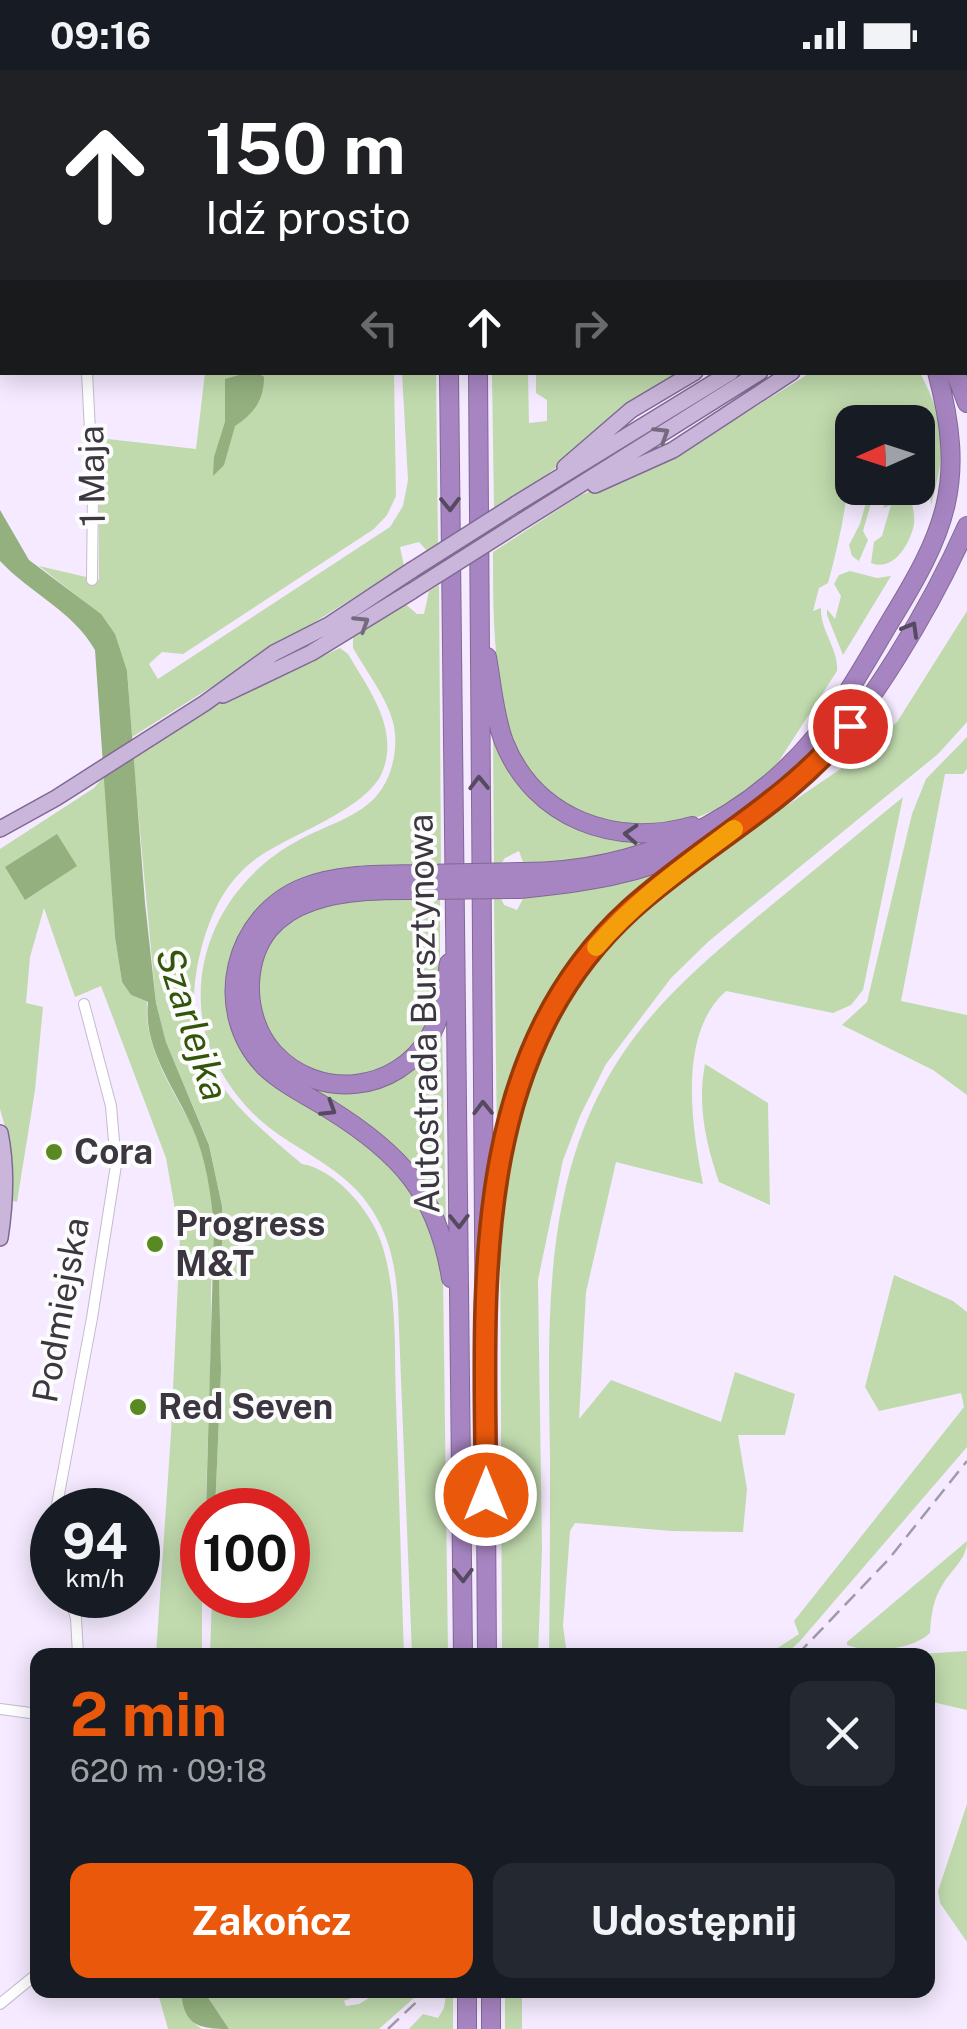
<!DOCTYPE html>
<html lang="pl">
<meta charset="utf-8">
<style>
:root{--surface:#171b24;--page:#242831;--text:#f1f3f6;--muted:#9ea1a6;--accent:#ea580c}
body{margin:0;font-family:"Public Sans",sans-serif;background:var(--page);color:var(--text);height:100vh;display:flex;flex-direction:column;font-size:38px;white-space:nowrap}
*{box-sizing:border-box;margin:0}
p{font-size:32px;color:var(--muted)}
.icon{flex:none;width:55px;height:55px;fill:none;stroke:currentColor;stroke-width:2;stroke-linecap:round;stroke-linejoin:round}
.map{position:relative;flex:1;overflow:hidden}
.sheet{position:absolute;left:30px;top:1578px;width:905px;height:350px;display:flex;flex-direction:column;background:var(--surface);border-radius:20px;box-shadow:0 5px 25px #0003}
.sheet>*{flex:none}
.banner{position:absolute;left:0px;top:0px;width:968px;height:305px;box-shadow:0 5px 25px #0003;background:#202124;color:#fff;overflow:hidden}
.needle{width:65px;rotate:267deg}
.buttons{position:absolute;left:835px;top:335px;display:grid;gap:20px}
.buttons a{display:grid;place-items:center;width:100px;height:100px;border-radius:20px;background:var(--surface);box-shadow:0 5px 25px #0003;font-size:50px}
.speed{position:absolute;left:30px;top:1418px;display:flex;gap:20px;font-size:50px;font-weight:700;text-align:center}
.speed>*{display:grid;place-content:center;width:130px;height:130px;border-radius:50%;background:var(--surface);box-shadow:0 5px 25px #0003;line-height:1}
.speed small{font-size:25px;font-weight:400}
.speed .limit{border:15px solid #d22;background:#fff;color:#111}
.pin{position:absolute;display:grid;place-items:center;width:85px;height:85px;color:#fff;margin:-42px;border:5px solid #fff;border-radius:50%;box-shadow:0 2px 10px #0007}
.me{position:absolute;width:110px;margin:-55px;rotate:0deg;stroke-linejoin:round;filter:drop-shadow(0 0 8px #0008)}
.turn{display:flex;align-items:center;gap:35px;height:210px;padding:0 40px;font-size:45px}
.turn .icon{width:130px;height:130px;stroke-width:2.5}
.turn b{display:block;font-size:70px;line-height:85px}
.lanes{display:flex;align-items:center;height:95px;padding:0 40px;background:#0003;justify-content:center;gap:50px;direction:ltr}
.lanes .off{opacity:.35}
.round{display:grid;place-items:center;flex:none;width:105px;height:105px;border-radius:20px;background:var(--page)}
.overview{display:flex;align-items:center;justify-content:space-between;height:170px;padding:0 40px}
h1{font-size:60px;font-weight:700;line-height:75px;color:var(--accent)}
.button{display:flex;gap:20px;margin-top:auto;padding:20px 40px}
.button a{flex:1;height:115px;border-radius:20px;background:var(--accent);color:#fff;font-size:40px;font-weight:700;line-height:115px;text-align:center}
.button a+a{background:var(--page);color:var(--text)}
.status{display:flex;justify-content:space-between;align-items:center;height:70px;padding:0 50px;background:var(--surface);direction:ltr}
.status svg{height:28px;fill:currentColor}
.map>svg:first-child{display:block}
.green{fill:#c0daad}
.water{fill:#93b07e}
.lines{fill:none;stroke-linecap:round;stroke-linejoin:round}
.minor-casing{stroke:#c5bace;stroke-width:12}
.tertiary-casing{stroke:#c5bace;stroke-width:15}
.primary-casing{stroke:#816994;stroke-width:18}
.motorway-casing{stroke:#816994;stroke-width:20}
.minor{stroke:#fff;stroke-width:10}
.tertiary{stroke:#fff;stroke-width:12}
.primary{stroke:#cab6da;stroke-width:15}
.motorway{stroke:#a785c2;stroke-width:18}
.rail{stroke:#a199a8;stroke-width:2.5;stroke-dasharray:15 8;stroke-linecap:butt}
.primary-bridge-casing{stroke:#816994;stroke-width:18;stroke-linecap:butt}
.motorway-bridge-casing{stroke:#816994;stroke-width:20;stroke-linecap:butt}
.primary-bridge{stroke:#cab6da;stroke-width:15}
.motorway-bridge{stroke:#a785c2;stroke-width:18}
.oneway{stroke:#74697d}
.oneway2{stroke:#564a60}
.route-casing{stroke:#983908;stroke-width:25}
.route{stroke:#ea580c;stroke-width:18}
.slow{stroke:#f59e0b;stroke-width:18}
.poi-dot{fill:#588a21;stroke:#fcfcfc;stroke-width:4}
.labels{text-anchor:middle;stroke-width:8;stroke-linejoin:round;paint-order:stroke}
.street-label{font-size:35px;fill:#3b363f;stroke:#fcfcfc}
.poi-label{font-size:35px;font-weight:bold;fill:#3b363f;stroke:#fcfcfc;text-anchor:start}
.water-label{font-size:38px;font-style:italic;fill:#33550a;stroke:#fcfcfc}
</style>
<div class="status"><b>09:16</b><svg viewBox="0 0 49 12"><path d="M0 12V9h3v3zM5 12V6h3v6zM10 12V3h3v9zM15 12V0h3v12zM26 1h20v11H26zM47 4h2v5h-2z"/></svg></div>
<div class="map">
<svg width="967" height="1959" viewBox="0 0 967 1959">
<rect width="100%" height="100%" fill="#f5eaff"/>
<path class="green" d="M121 0H386V2H120Z
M205 303H394L396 426 387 445 374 459 183 584 162 582 149 594 158 609 390 457 403 436 408 410 402 303H436L438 475 428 482 419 472 400 477 404 496 132 667 127 601 100 544 39 496 99 510V368L196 379Z
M492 303H528L529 353 547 351V330L536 323V303H681L533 415 494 438Z
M810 303H920C947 354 946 380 931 435 928 413 938 395 918 377V352H852C852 408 843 459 828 513L819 518 813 541 821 538C820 561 839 579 837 601L777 694C766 709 751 718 736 728 654 782 544 762 508 664 504 653 504 638 502 626 493 578 493 531 493 482L581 425 679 384Z
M870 418H883L878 436 872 430 863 461 868 470 859 491 852 486 849 475 860 454Z
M892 418H903L908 421C912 432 915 443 914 454 910 475 893 502 871 493L874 472 882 466 891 435 883 438Z
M850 501 877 508 891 506 843 585 827 545V539L835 549 841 526 834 514 839 505Z
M439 515 441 795 415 784 412 799 275 828 239 966 380 1079 425 1139 443 1203 448 1585H412L398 1234C396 1200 391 1169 372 1140 350 1104 311 1087 278 1064 242 1040 211 996 203 953 190 876 233 805 299 770 324 756 360 747 378 724 393 706 399 675 393 652 386 626 366 601 353 578V568L404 533 417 544H424L429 521Z
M967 541V652L938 684 709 871 671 908 606 994 580 1046 563 1090 538 1210 542 1479 538 1585H502L500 1141 512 1056 552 952 599 881 656 824 845 696 897 652Z
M340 578 348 584C369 620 400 659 382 703 365 740 291 764 257 788 227 810 212 840 202 876 173 983 226 1031 302 1094 335 1099 371 1141 381 1172 398 1222 394 1280 396 1332 399 1416 401 1501 404 1585H210L212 1525H288V1440H215L221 1301 219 1203 223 1164 222 1136 209 1074 166 972 156 933 133 686 197 644Z
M493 663 501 677 586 761 611 769 647 772 678 765 650 777 525 798 519 781 505 788 501 794H494Z
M967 667V699L963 704H945L901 931 967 945V1025L933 1000 842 955 867 932 912 744 926 709Z
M105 705 115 867 122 912 131 925 147 932C144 975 170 1016 190 1052 201 1074 207 1102 211 1126 218 1159 211 1192 211 1225 212 1297 207 1368 206 1440H202V1585H156L171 1363 180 1168 166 1088 101 916 75 927 44 838 30 887 26 933 43 937 35 1020 17 1132 13 1131 8 1067 0 1039V779L94 718Z
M903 727 863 920 851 935 833 943 726 921C677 964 692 1057 703 1114L616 1092 586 1222 579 1349 611 1310 721 1352 735 1302 795 1324 785 1365H738L747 1419 743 1462 672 1461 575 1453 570 1461 563 1556 567 1585H549C550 1519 550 1453 550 1387 548 1246 541 1098 628 976 666 922 718 880 768 838 813 801 858 764 903 727Z
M679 792 581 887 497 1075 494 828H501L504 835 517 840 525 825Z
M411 826 417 844 433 837 435 830H440V907L435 936 415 979 378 1004 334 1010 282 984 262 953 255 918 262 886 281 857 318 833Z
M442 957 446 1156 430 1124 299 1011C376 1037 398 1017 442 957Z
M705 994 768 1033 770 1135 719 1112C706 1074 697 1035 705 994Z
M894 1205 953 1231 967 1242V1377L800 1571 785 1585H767L799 1564 794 1551 964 1337 961 1323 879 1341 865 1317Z
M967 1471C967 1489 952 1499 943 1514 933 1529 931 1546 930 1563 912 1580 870 1584 847 1575V1572Z
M967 1581V1640L928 1631V1585H905Z
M967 1734V1872L940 1833 938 1821Z
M157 1920H181C182 1935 189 1951 202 1959H168Z
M203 1920H371L344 1931 346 1936 359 1934 382 1920H423L379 1959H229Z
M453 1920V1959H409L423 1944 438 1948 444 1938 446 1924Z
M505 1920H522V1959H505Z"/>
<path class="water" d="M250 302 258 303 264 307C264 330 254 344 235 356L224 395 213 406 214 387 225 352V309Z
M0 440 29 490 101 544 115 564 127 601 145 833 156 933 166 972 209 1075 222 1136 223 1164 219 1203 221 1301 215 1440H206L214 1157C211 1124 206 1088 192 1057 174 1017 143 978 148 932L131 925 122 912 115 867 95 580C73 541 30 523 0 491Z
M57 764 77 796 25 830 5 797Z
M181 1920H203L229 1959C198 1959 183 1955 181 1920Z"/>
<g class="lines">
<g class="minor-casing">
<path id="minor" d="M0 173 2 176
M87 302 93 420 92 510
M56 1440 92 1248 116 1095 111 1036 84 934
M69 1525 76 1548 78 1585
M0 1639 38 1644
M0 1934 38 1903"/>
</g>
<g class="tertiary-casing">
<path id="tertiary" d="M783 0 784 2
M798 0 800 2"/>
</g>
<g class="primary-casing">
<path id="primary" d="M965 157 967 156
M965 178 967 177
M965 194 967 193
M965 211 967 210
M565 397 631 340 695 302
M595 415 673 380 792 302
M516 434 731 302
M516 455 760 302
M223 625 311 583 412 521
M0 759 56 728 205 633 274 583 329 555 412 500
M0 1063C7 1097 5 1135 0 1168"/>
</g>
<g class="motorway-casing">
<path id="motorway" d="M446 0V2
M476 0V2
M965 229 967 226
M449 302 463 1585
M478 302 487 1585
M955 302 967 333
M487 587C492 615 494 645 504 672 535 749 616 778 692 756
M519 802C635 803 745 754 818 664 845 630 866 592 888 555 946 461 967 414 937 302
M421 804C383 805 341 803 305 817 233 845 210 940 265 997 283 1014 308 1026 329 1039 400 1083 437 1123 451 1208
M520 819C582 813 640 805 697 777
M422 820C353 819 255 820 250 913 249 938 257 965 274 983 318 1031 397 1023 430 966 443 944 445 918 449 893
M494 1141C502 1009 562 889 667 808 713 773 766 744 807 704 868 645 933 533 967 456
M467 1920V1959
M491 1920V1959"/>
</g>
<use href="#minor" class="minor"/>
<use href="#tertiary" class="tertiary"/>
<use href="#primary" class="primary"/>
<use href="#motorway" class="motorway"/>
<path class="rail" d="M797 1585 888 1490 967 1391
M388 1959 429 1920"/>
<g class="primary-bridge-casing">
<path id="primary-bridge" d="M412 500 516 434
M412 521 516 455"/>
</g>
<g class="motorway-bridge-casing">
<path id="motorway-bridge" d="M421 804 519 802
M422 820 520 819"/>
</g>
<use href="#primary-bridge" class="primary-bridge"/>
<use href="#motorway-bridge" class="motorway-bridge"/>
</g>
<defs><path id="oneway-chevron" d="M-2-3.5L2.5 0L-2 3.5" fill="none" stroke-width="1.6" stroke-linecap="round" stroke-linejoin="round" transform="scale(2.5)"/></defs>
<g class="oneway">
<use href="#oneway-chevron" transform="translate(662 364) rotate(-32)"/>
<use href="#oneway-chevron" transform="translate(362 553) rotate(-32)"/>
</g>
<g class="oneway2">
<use href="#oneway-chevron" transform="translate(450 434) rotate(89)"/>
<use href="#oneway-chevron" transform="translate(911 559) rotate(-60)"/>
<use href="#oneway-chevron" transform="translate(479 713) rotate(-91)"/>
<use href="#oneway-chevron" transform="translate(631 764) rotate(-177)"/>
<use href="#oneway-chevron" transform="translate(483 1038) rotate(-91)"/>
<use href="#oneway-chevron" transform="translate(329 1039) rotate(32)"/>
<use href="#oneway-chevron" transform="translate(459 1151) rotate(89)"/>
<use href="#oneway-chevron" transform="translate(463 1505) rotate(89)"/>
</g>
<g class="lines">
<g class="route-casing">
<path id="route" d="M486 1425C485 1224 466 990 630 840 703 774 786 734 850 656"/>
</g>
<use href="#route" class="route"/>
<path class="slow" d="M596 877C636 830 685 796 734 759"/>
</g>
<g class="poi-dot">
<circle cx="54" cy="1082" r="10"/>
<circle cx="155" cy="1174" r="10"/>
<circle cx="138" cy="1337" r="10"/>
</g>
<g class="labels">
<g class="street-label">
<text transform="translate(92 406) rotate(-91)" y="12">1 Maja</text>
<text transform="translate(424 944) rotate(-91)" y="12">Autostrada Bursztynowa</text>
<text transform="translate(61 1240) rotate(-80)" y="12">Podmiejska</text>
</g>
<g class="poi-label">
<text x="74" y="1094">Cora</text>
<text x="175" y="1166">Progress<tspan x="175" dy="40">M&amp;T</tspan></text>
<text x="158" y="1349">Red Seven</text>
</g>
<g class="water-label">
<text transform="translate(192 954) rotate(72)" y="13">Szarlejka</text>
</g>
</g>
</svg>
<div class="buttons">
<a><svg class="needle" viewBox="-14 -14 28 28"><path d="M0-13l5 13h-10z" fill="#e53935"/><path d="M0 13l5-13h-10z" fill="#9ea1a6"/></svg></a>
</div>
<div class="speed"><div>94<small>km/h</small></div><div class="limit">100</div></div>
<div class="pin" style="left:850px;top:656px;background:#d93025"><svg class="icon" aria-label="arrive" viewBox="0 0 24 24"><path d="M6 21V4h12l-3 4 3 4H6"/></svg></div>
<svg class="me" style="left:486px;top:1425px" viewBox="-20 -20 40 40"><circle r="17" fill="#ea580c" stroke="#fff" stroke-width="3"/><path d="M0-11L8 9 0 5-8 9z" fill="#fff"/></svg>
<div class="banner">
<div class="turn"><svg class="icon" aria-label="ahead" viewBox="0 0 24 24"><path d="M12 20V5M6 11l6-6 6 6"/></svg><div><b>150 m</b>Idź prosto</div></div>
<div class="lanes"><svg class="icon off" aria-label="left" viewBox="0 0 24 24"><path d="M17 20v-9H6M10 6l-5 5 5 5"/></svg><svg class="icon" aria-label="ahead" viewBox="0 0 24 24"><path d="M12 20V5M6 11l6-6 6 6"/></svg><svg class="icon off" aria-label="right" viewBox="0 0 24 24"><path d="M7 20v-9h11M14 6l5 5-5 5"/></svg></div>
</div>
<section class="sheet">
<div class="overview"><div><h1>2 min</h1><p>620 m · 09:18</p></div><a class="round"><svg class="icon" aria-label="close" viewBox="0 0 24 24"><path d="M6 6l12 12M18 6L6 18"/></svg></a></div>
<div class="button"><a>Zakończ</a><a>Udostępnij</a></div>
</section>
</div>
